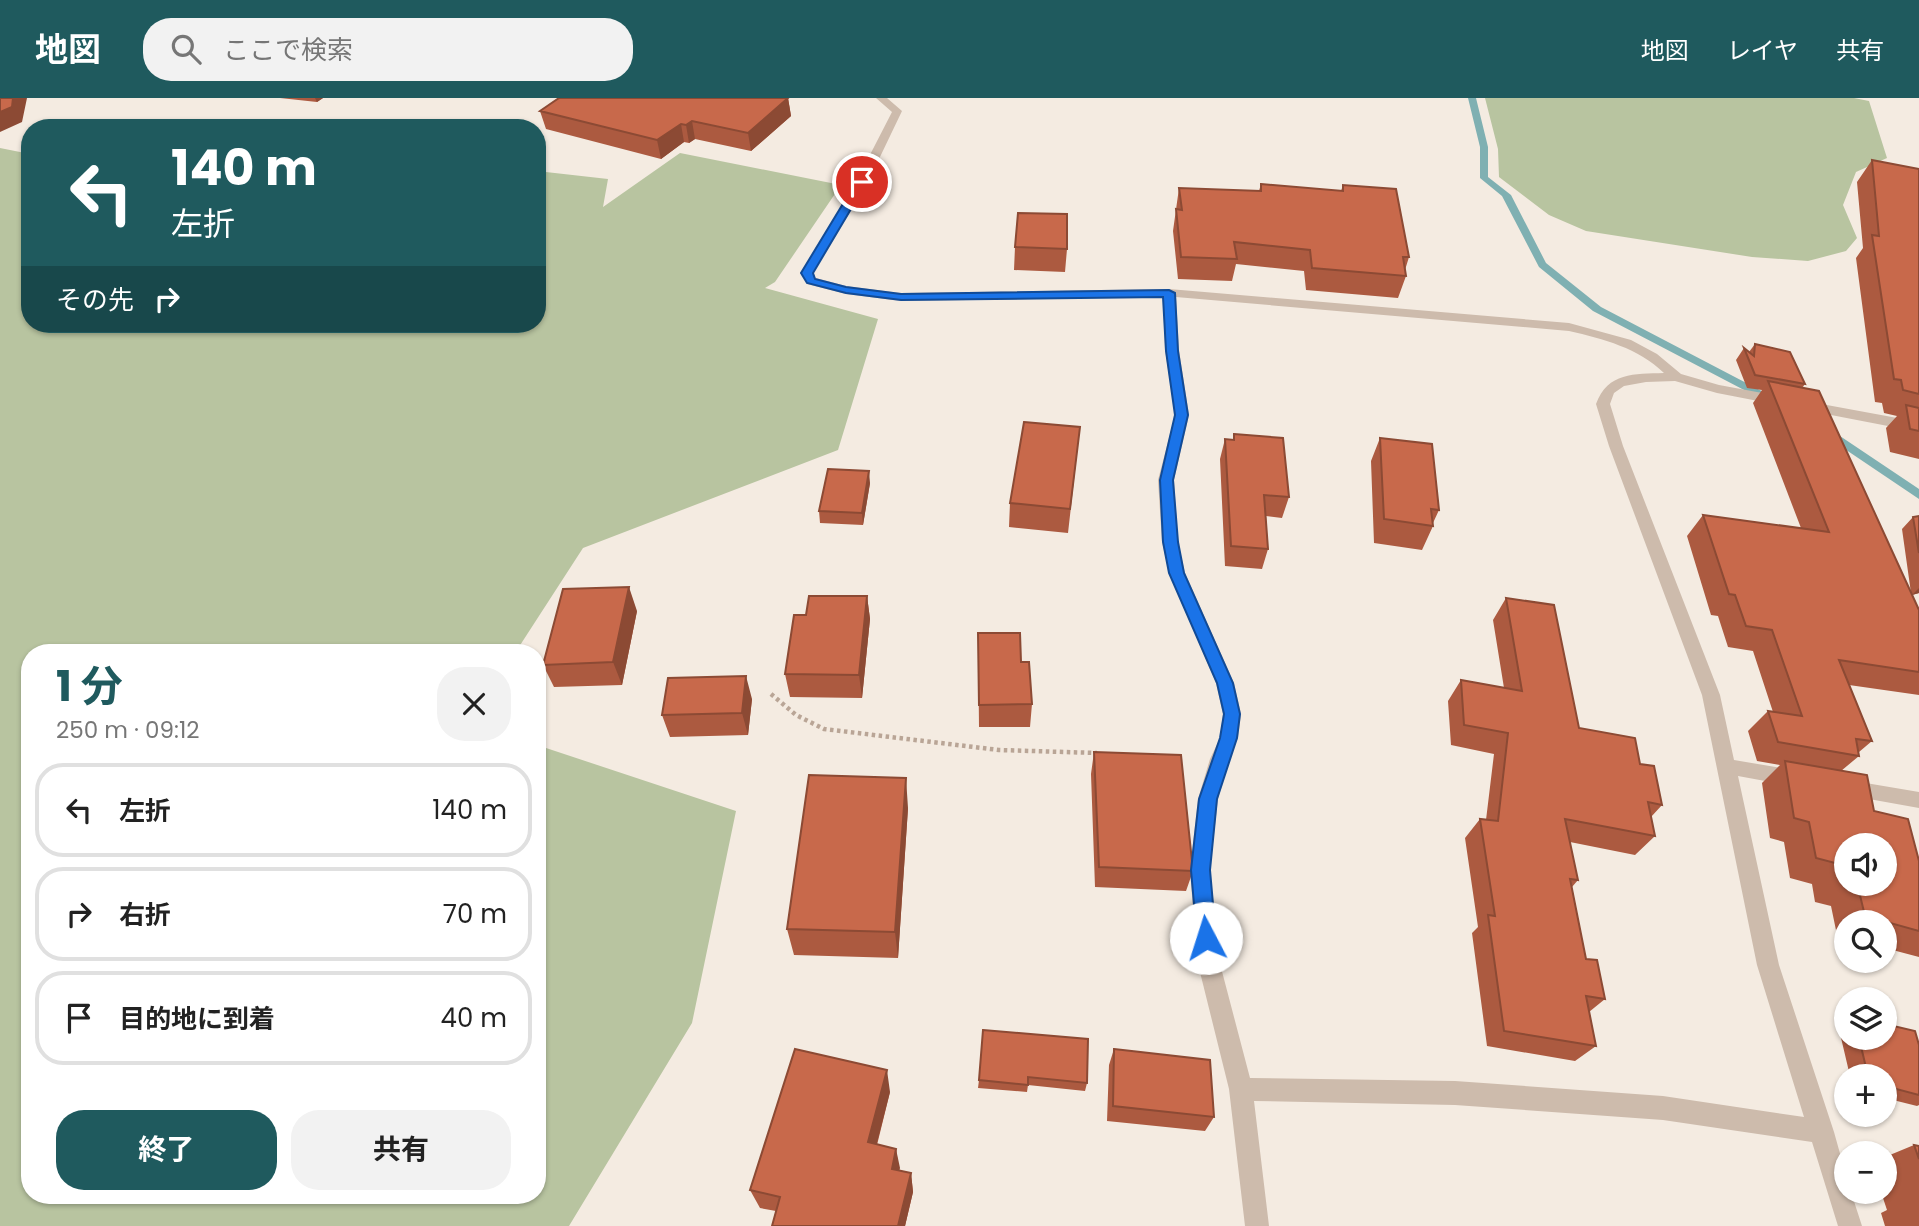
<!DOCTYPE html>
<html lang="ja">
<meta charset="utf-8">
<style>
:root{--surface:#fff;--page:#f2f2f2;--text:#222;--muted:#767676;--line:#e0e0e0;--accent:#1f5a5e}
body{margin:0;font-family:Poppins,"Noto Sans JP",sans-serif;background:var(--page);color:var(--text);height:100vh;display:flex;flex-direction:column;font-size:26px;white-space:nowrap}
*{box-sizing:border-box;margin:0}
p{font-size:23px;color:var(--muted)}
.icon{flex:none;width:38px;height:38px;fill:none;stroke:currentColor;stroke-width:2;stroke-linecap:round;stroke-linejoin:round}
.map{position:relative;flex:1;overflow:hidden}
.panel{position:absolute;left:21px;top:546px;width:525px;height:560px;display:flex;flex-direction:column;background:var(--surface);border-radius:28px;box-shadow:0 2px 5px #0004}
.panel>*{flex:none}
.hud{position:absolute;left:21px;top:21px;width:525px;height:214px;border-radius:28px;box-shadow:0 2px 5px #0004;background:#1f5a5e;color:#fff;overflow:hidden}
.fabs{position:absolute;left:1834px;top:735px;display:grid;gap:14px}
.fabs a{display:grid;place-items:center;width:63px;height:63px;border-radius:50%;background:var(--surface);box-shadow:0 2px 5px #0004;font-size:35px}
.pin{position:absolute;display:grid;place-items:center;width:60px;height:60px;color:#fff;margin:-30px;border:4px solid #fff;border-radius:50%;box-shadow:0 2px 7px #0007}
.me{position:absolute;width:77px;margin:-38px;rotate:355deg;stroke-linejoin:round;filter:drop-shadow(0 0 5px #0008)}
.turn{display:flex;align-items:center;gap:24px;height:147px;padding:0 35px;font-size:32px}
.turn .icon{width:91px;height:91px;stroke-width:2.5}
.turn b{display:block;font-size:49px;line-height:60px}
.then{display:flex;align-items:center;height:66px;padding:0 35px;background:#0003;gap:14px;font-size:26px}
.round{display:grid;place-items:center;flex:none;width:74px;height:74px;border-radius:28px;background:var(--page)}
.overview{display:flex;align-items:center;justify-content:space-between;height:119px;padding:0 35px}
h1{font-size:42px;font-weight:700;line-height:52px;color:var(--accent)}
.primary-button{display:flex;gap:14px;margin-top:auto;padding:14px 35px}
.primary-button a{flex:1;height:80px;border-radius:28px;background:var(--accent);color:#fff;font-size:28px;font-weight:700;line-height:80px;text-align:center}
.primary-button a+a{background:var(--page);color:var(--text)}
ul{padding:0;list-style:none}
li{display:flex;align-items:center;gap:21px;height:94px;margin:0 14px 10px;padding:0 21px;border:4px solid var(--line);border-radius:28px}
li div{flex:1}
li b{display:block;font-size:26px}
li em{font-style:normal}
header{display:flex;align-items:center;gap:42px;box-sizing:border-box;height:98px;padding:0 35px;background:var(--accent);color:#fff}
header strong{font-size:33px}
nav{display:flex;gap:38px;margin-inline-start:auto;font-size:24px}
.search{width:490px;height:63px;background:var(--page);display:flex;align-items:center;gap:18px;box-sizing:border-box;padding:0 24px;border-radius:28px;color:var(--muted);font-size:26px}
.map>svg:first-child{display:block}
.green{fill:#b8c4a0}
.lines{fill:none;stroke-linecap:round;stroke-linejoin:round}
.stream{fill:#7fb0b2;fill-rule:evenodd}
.path{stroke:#b9a596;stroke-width:4.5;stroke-dasharray:3.5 3.5;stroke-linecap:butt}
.street{fill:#cdbbac;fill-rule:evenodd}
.wall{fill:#ac5a40;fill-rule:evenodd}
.shaded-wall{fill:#8c4a34}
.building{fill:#c8694b;stroke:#8c4a34;stroke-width:2}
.route{fill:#1a73e8;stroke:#114b97;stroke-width:2}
</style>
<header>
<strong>地図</strong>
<div class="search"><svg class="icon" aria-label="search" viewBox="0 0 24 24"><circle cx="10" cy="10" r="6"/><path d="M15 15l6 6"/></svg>ここで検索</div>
<nav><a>地図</a><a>レイヤ</a><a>共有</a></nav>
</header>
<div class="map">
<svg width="1919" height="1128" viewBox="0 0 1919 1128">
<rect width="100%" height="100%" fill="#f4ebe1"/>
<path class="green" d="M1485 0H1854L1869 3 1887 60 1856 74 1843 107 1857 140 1846 153 1808 163 1752 159 1586 133 1549 117 1499 79 1498 51Z
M0 50 30 56V226H537V73L608 81 603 109 680 55 841 87 775 184 765 190 878 221 838 352 583 450 515 555H30V1097H537V647L736 713 692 925 569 1128H0Z"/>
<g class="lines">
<path class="stream" d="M1468 0H1476L1488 49V79L1511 97 1546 165 1601 209 1775 300V304H1767L1593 213 1539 169 1502 98 1480 80V49Z
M1828 330 1919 391V401L1824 337V331Z"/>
<path class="path" d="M771 596 796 617 824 631 999 652 1097 655"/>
<path class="street" d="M876 0H887L902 13 868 84 813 175 816 180 846 188 901 195 1169 191 1569 225 1631 242 1657 256 1681 276 1719 287 1919 324V334L1717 295 1675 283 1646 284 1624 288 1614 295 1610 306 1623 348 1720 597 1734 662 1793 672 1800 674 1803 680 1800 686 1793 688 1738 678 1779 867 1834 1034 1846 1077V1094H1851L1862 1128H1838L1812 1044 1663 1022 1455 1007 1254 1003 1269 1128H1245L1229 991 1197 862 1190 772 1198 701 1210 661 1220 640 1223 616 1216 585 1169 475 1162 444 1158 382 1175 317 1165 252 1163 199 901 203 846 196 807 186 801 175 856 84 892 14ZM1176 199 1569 233C1604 241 1638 250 1664 275 1634 276 1608 274 1596 306L1609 348 1702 597 1757 867 1804 1019 1663 998 1455 983 1250 980 1219 862 1210 772 1218 701 1228 661 1238 640 1241 616 1234 585 1185 475 1178 444 1174 382 1189 317 1179 252Z
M1848 682 1919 694V710L1841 696 1838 690 1841 684Z"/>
</g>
<path class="wall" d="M280 0H323L317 4Z
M788 0 791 18 751 53 695 41 689 45 684 44 661 61 546 31 540 13Z
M1872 62 1919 71V361L1890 354 1886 330 1897 318 1884 315 1882 305 1875 304 1856 160 1863 150 1857 84Z
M1261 86 1341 93 1343 87 1409 159 1405 172 1406 178 1398 200 1306 192 1304 173 1236 166 1232 183 1178 181 1173 133 1179 90 1259 93Z
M1015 149 1067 151 1065 174 1014 172Z
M1755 246 1805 286 1802 290 1911 495 1902 431 1913 419 1919 418V495L1912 497 1919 512V597L1849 587 1872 643 1859 654V658L1841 673 1874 713 1919 833V859L1885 850V824H1846V840L1837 837 1831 808 1815 804 1812 786 1790 780 1784 744 1770 740 1762 685 1780 667 1757 663 1748 633 1768 613 1773 614 1753 553 1728 549 1718 518 1711 517 1687 438 1703 417 1801 430 1753 305 1762 292 1747 290 1736 262 1744 250 1749 254ZM1846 747 1885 786H1846Z
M1080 329 1068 435 1009 429 1010 405Z
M1234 336 1289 399 1282 420 1266 418 1268 451 1262 471 1225 468 1220 361 1225 341H1233Z
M1380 340 1439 412 1433 425V428L1422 452 1374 445 1371 363Z
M870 385 863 427 820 425 819 413Z
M867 498 870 521 862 600 790 599 785 576 806 517Z
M1506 500 1579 630 1640 666 1662 707 1651 719 1655 738 1635 757 1570 744 1578 782 1572 789 1586 861 1605 901 1589 914 1596 948 1575 963 1487 948 1472 835 1478 829 1465 740 1480 721 1486 722 1494 656 1451 647 1448 603 1461 582 1504 590 1493 522Z
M637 513 622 587 554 589 543 567Z
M978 535 1021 564 1032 606 1030 629H979Z
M752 601 748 637 670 639 662 617Z
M1094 654 1193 773 1186 793 1095 789 1091 676Z
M908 710 898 860 794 857 787 831Z
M1846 922V940H1885L1919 947V1007L1917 1008 1885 1000V978H1850L1838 927Z
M1088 941 1087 985 1085 993 1028 987 1027 994 978 990 979 982Z
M1114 951 1214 1019 1205 1033 1107 1023 1109 967Z
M890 994 877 1047 896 1051 899 1072 911 1075 913 1094 905 1128H772L776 1113 760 1110 750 1092Z
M1914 1047 1919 1048V1128H1885L1881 1115 1887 1112 1881 1094H1885V1059Z"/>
<path class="shaded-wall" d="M13 0H27L22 24 0 34V14Z
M315 0H323L317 4Z
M788 0 791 18 751 53 748 35Z
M692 23 695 41 689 45 686 27Z
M681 26 684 44 661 61 657 42Z
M869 373 870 385 863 427 862 415Z
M629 489 637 513 622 587 613 564Z
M1919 490V495L1912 497Z
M867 498 870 521 862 600 859 577Z
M746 578 752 601 748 637 742 615Z
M906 680 908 710 898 860 895 834Z
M887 972 890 994 872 1064 868 1044Z
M896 1051 900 1070 895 1089 892 1071Z
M911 1075 913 1094 905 1128H898Z"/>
<path class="building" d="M0 0H13L12 9 0 14Z
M559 0H788L748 35 692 23 686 27 681 26 657 42 540 13Z
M1872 62 1919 71V296L1903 292 1901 282 1894 281 1872 137 1879 138Z
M1261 86 1343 93V87L1396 91 1409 159H1403L1406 178 1312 170 1310 152 1234 144 1237 161 1181 159 1176 111 1182 112 1179 90 1261 93Z
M1018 115 1067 116V151L1015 149Z
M1755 246 1790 254 1805 286 1755 277 1744 250 1754 258Z
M1768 283 1819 293 1919 512V574L1839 562 1872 643 1856 641 1859 658 1778 644 1768 613 1802 618 1772 532 1746 528 1735 497 1729 496 1703 417 1829 434Z
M1906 307 1919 310V333L1910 331Z
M1024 324 1080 329 1070 411 1010 405Z
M1234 336 1283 340 1289 399 1264 397 1268 451 1231 448 1225 341 1234 342Z
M1380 340 1432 346 1439 412 1431 411 1433 428 1384 421Z
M828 371 869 373 862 415 819 413Z
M1919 418V455L1913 419Z
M629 489 613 564 543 567 563 491Z
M809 498H867L859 577 785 576 794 517H806Z
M1506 500 1554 507 1579 630 1635 640 1640 666 1654 668 1662 707 1648 704 1655 738 1565 721 1578 782 1570 781 1586 861 1597 862 1605 901 1586 898 1596 948 1504 933 1488 817 1495 818 1480 721 1498 723 1508 635 1464 627 1461 582 1522 593Z
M978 535H1020L1021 564H1029L1032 606 979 607Z
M746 578 742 615 662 617 668 580Z
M1094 654 1181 657 1193 773 1099 769Z
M1785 663 1867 677 1874 713 1908 721 1919 763V833L1865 818 1858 789 1848 786H1885V747H1846V785L1842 784 1839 766 1816 760 1809 724 1794 720Z
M809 677 906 680 895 834 787 831Z
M1885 926 1915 933 1919 947V997L1885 988V978H1868L1859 940H1885Z
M983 932 1088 941 1087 985 1028 979V987L979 982Z
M795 951 887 972 868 1044 896 1051 892 1071 911 1075 898 1128H772L780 1099 750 1092Z
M1114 951 1210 962 1214 1019 1113 1008Z
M1914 1047 1919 1048V1061Z"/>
<path class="route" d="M858 81 867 84 813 175 815 181 846 189 901 196 1169 192 1175 195 1178 253 1188 317 1173 382 1178 444 1184 475 1233 585 1240 616 1237 640 1217 701 1210 772 1216 840 1213 846 1206 849 1200 846 1197 840 1191 772 1199 701 1220 640 1224 616 1217 585 1169 475 1163 444 1160 382 1175 317 1166 253 1163 199 901 202 846 195 807 185 801 175Z"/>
</svg>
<div class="fabs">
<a><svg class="icon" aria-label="sound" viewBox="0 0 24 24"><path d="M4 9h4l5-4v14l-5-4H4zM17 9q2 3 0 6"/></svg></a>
<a><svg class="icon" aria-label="search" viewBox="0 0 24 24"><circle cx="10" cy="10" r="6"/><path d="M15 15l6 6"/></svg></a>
<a><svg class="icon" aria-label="layers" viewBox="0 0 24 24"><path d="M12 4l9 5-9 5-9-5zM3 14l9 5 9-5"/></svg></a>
<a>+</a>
<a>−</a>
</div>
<div class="pin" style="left:862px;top:84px;background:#d93025"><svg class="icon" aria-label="arrive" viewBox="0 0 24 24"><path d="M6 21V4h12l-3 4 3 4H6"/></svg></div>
<svg class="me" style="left:1206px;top:840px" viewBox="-20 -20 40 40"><circle r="19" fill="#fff"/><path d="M0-13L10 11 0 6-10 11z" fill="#1a73e8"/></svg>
<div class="hud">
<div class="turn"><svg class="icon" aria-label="left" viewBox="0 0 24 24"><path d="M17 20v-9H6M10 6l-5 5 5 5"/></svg><div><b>140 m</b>左折</div></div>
<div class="then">その先<svg class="icon" aria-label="right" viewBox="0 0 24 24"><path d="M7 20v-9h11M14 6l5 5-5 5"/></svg></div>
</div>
<section class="panel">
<div class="overview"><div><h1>1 分</h1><p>250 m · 09:12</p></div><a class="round"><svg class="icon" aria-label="close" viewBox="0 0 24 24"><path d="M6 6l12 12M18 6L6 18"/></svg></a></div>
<ul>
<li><svg class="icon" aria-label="left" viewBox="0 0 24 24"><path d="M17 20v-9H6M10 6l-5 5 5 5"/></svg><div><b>左折</b></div><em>140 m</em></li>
<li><svg class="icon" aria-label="right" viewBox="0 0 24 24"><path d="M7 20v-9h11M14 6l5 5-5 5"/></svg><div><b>右折</b></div><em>70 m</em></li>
<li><svg class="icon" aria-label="arrive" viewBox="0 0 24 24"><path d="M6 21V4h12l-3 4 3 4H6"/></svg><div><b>目的地に到着</b></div><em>40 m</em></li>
</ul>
<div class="primary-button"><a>終了</a><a>共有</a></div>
</section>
</div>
